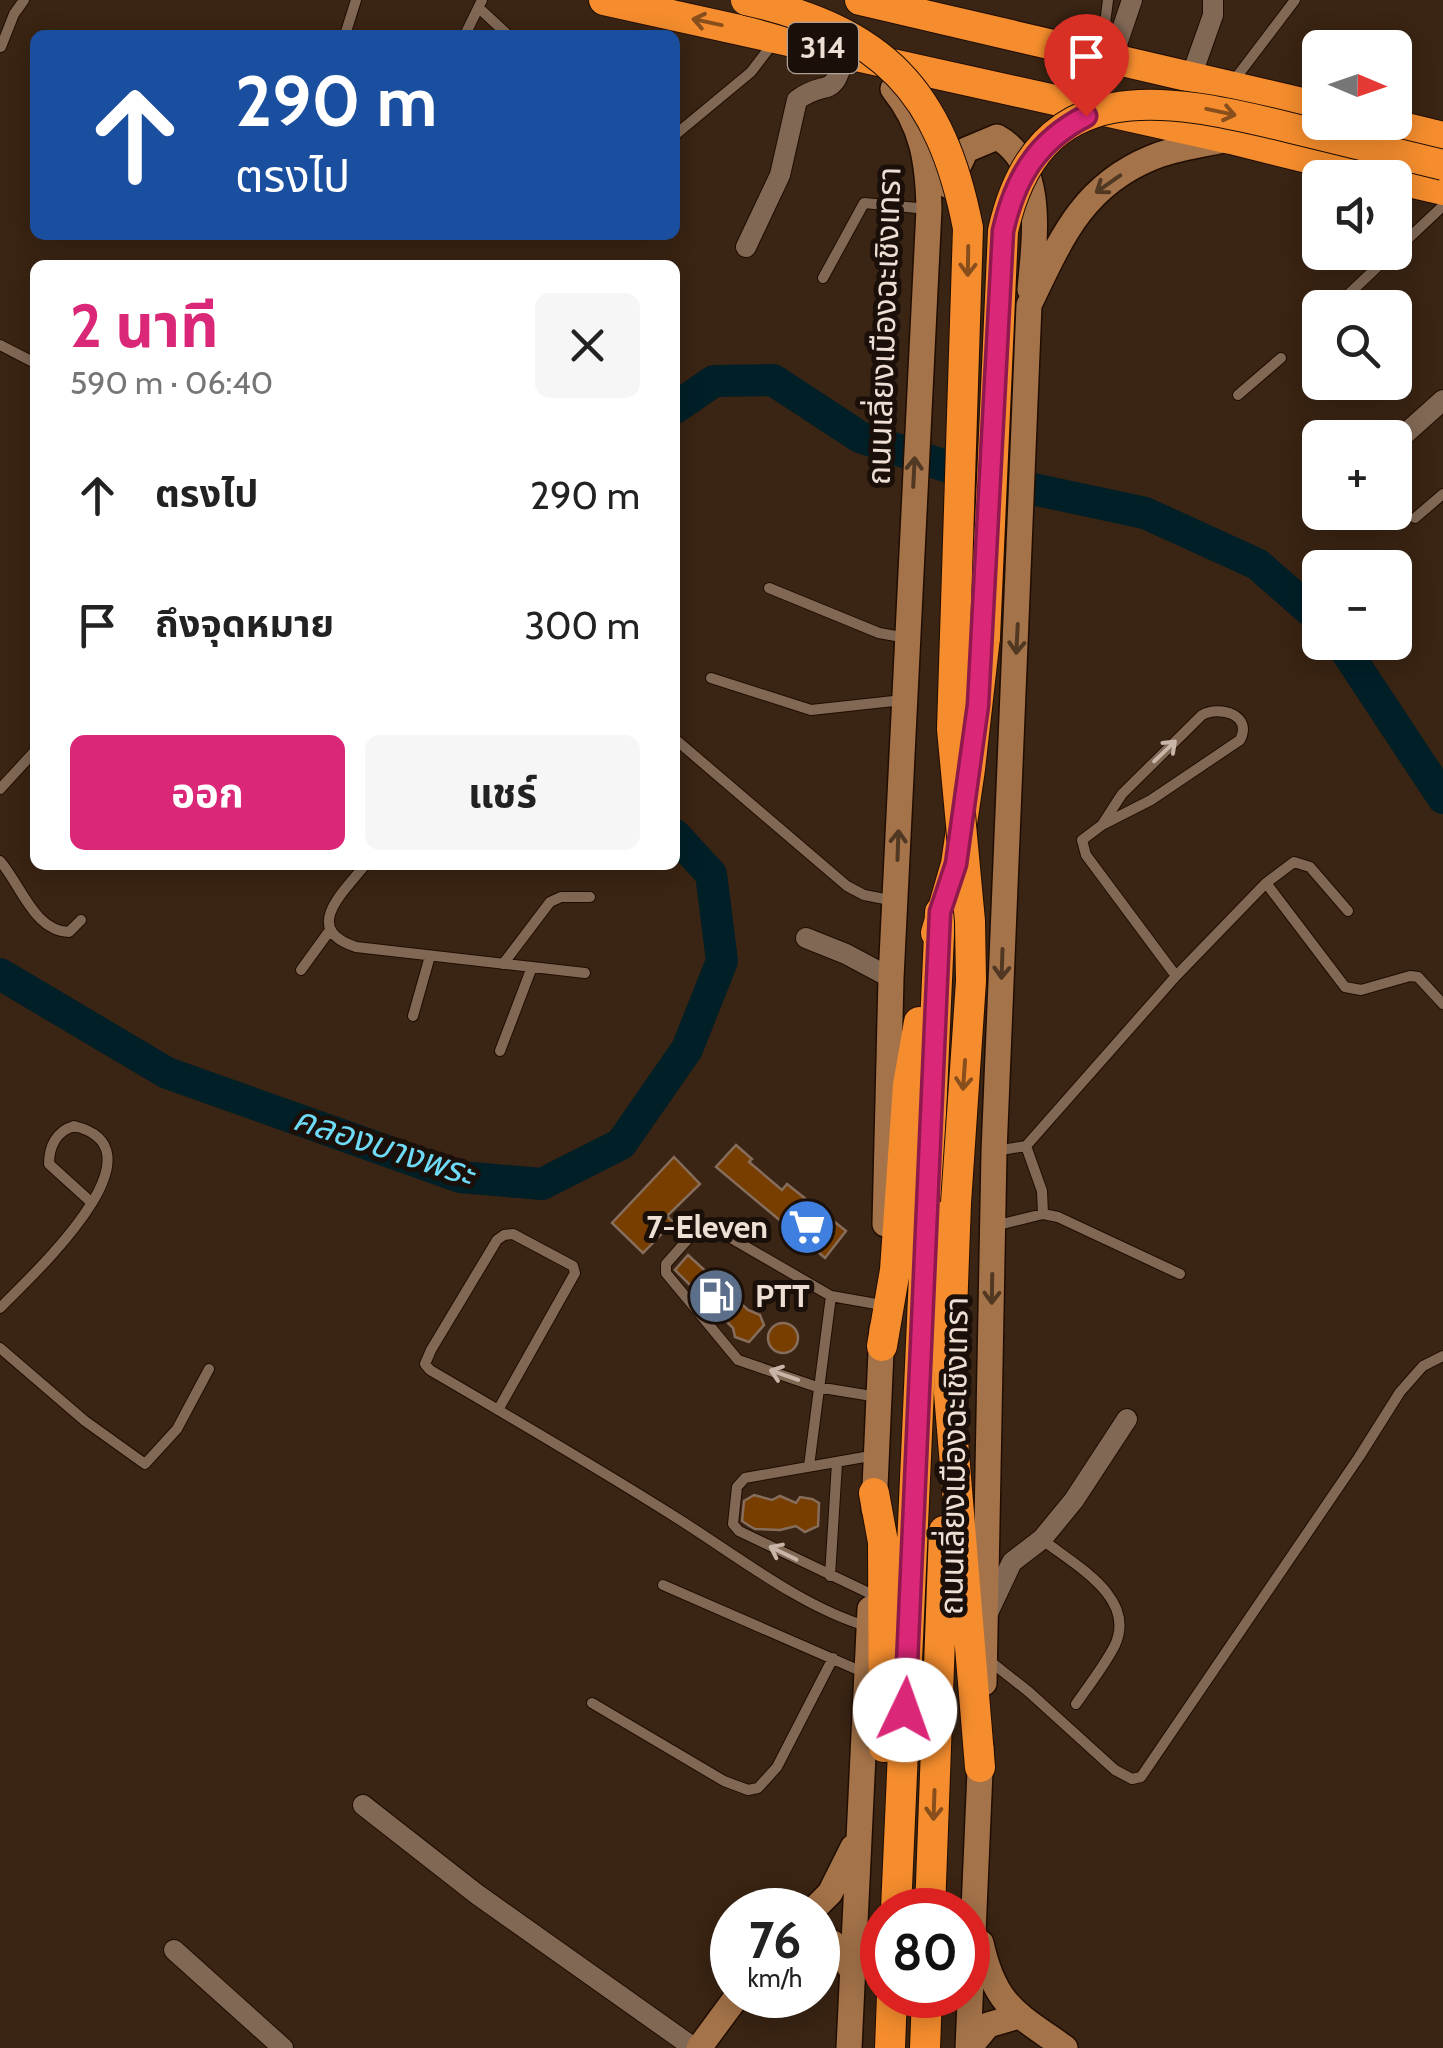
<!DOCTYPE html>
<html lang="th">
<meta charset="utf-8">
<style>
:root{--surface:#fff;--page:#f6f6f6;--text:#222;--muted:#767676;--accent:#db2777}
body{margin:0;font-family:Cabin,"Noto Sans Thai",sans-serif;background:var(--page);color:var(--text);height:100vh;display:flex;flex-direction:column;font-size:38px;white-space:nowrap}
*{box-sizing:border-box;margin:0}
p{font-size:32px;color:var(--muted)}
.icon{flex:none;width:55px;height:55px;fill:none;stroke:currentColor;stroke-width:2;stroke-linecap:round;stroke-linejoin:round}
.map{position:relative;flex:1;overflow:hidden}
.sheet{position:absolute;left:30px;top:260px;width:650px;height:610px;display:flex;flex-direction:column;background:var(--surface);border-radius:15px;box-shadow:0 5px 25px #0003}
.sheet>*{flex:none}
.hud{position:absolute;left:30px;top:30px;width:650px;height:210px;border-radius:15px;box-shadow:0 5px 25px #0003;background:#1a4fa0;color:#fff;overflow:hidden}
.needle{width:65px;rotate:92deg}
.fabs{position:absolute;left:1302px;top:30px;display:grid;gap:20px}
.fabs a{display:grid;place-items:center;width:110px;height:110px;border-radius:15px;background:var(--surface);box-shadow:0 5px 25px #0003;font-size:50px}
.speed{position:absolute;left:710px;top:1888px;display:flex;gap:20px;font-size:50px;font-weight:700;text-align:center}
.speed>*{display:grid;place-content:center;width:130px;height:130px;border-radius:50%;background:var(--surface);box-shadow:0 5px 25px #0003;line-height:1}
.speed small{font-size:25px;font-weight:400}
.speed .limit{border:15px solid #d22;background:#fff;color:#111}
.pin{position:absolute;display:grid;place-items:center;width:85px;height:85px;color:#fff;margin:-102px -42px;border-radius:50% 50% 50% 0;rotate:-45deg;box-shadow:0 0 10px #0007}
.pin .icon{rotate:45deg}
.me{position:absolute;width:110px;margin:-55px;rotate:3deg;stroke-linejoin:round;filter:drop-shadow(0 0 8px #0008)}
.turn{display:flex;align-items:center;gap:35px;height:210px;padding:0 40px;font-size:45px}
.turn .icon{width:130px;height:130px;stroke-width:2.5}
.turn b{display:block;font-size:70px;line-height:85px}
.round{display:grid;place-items:center;flex:none;width:105px;height:105px;border-radius:15px;background:var(--page)}
.overview{display:flex;align-items:center;justify-content:space-between;height:170px;padding:0 40px}
h1{font-size:60px;font-weight:700;line-height:75px;color:var(--accent)}
.action{display:flex;gap:20px;margin-top:auto;padding:20px 40px}
.action a{flex:1;height:115px;border-radius:15px;background:var(--accent);color:#fff;font-size:40px;font-weight:700;line-height:115px;text-align:center}
.action a+a{background:var(--page);color:var(--text)}
ul{padding:0;list-style:none}
li{display:flex;align-items:center;gap:30px;height:130px;padding:0 40px}
li div{flex:1}
li b{display:block;font-size:38px}
li em{font-style:normal}
.map>svg:first-child{display:block}
.lines{fill:none;stroke-linecap:round;stroke-linejoin:round}
.river{stroke:#001f27;stroke-width:32}
.building{fill:#773e00;stroke:#876d5b;stroke-width:2.5}
.lane-casing{stroke:#200d00;stroke-width:12}
.street-casing{stroke:#200d00;stroke-width:22}
.secondary-casing{stroke:#200d00;stroke-width:28}
.highway-casing{stroke:#200d00;stroke-width:32}
.lane{stroke:#816855;stroke-width:10}
.street{stroke:#816855;stroke-width:20}
.secondary{stroke:#a47349;stroke-width:25}
.highway{stroke:#f58d2e;stroke-width:30}
.highway-bridge-casing{stroke:#200d00;stroke-width:32;stroke-linecap:butt}
.highway-bridge{stroke:#f58d2e;stroke-width:30}
.oneway{stroke:#884e1c}
.oneway2{stroke:#513823}
.oneway3{stroke:#c8b5a8}
.route-casing{stroke:#8e194d;stroke-width:25}
.route{stroke:#db2777;stroke-width:18}
.labels{text-anchor:middle;stroke-width:10;stroke-linejoin:round;paint-order:stroke}
.shield{fill:#1a1009;stroke:#aea198;stroke-width:2.5}
.shield-label{font-size:30px;font-weight:bold;fill:#eedfd5}
.street-label{font-size:32px;fill:#eedfd5;stroke:#1a1009}
.poi-label{font-size:32px;font-weight:bold;fill:#eedfd5;stroke:#1a1009;text-anchor:end}
.water-label{font-size:35px;font-style:italic;fill:#6edaf5;stroke:#1a1009}
</style>
<div class="map">
<svg width="1443" height="2048" viewBox="0 0 1443 2048">
<rect width="100%" height="100%" fill="#3a2413"/>
<g class="lines">
<path class="river" d="M675 408 714 381 773 380 860 437 981 478 1145 513 1257 564 1320 619
M1340 642 1443 798
M0 974 167 1073 460 1177 542 1184 621 1144 687 1049 722 961 711 874 675 835"/>
</g>
<path class="building" d="M736 1145 752 1159 749 1162 782 1190 787 1184 846 1231 825 1258 716 1167Z
M674 1157 700 1184 667 1216 673 1222 643 1253 612 1223Z
M688 1255 748 1310 760 1315 764 1325 749 1342 735 1337 733 1328 675 1270Z
M768 1338a15 15 0 1 1 30 0a15 15 0 1 1-30 0Z
M754 1495 772 1500 780 1496 796 1503 800 1497 812 1499 819 1503 818 1526 805 1532 796 1526 780 1530 755 1529 748 1525 742 1521 744 1501Z"/>
<g class="lines">
<g class="lane-casing">
<path id="lane" d="M479 8 508 35
M345 35 356 0
M465 35 482 0
M1 47 14 14 24 0
M1101 54 1108 0
M1232 83 1295 0
M675 135 751 72 774 42
M1395 251 1443 206
M823 278 864 203 928 209
M1334 308 1393 252
M1313 327 1320 321
M0 345 35 363
M1238 395 1281 358
M1415 518 1443 494
M769 588 879 633 907 638
M711 678 811 710 903 700
M675 739 847 886 864 895 895 901
M0 789 35 751
M1102 825 1122 794 1202 715C1220 705 1253 715 1240 740L1151 800 1102 825 1082 840 1086 855 1176 976
M0 861C21 885 34 931 69 932L81 920
M365 865C343 893 301 929 356 947L585 973
M1266 883 1345 987 1361 990 1410 976 1418 977 1443 1004
M503 964 550 902 561 897H590
M301 970 330 930
M413 1016 430 956
M500 1051 532 967
M1026 1146 1042 1191 1043 1214
M995 1151 1026 1146 1176 976 1266 883 1294 862 1310 867 1348 911
M994 1226 1043 1214 1058 1217 1180 1274
M0 1308C30 1277 171 1149 74 1126 56 1131 49 1147 49 1164L92 1203
M0 1348 85 1421 145 1464 177 1429 209 1369
M878 1397 817 1387 738 1360 666 1273V1264L696 1230 710 1226 831 1296 882 1305
M498 1410 575 1273 573 1266 513 1234 504 1235 497 1240 431 1350 425 1364 430 1370C514 1419 598 1468 680 1520 737 1556 802 1607 866 1626
M809 1466 831 1296
M1043 1540C1074 1565 1137 1597 1115 1645 1105 1665 1089 1685 1076 1704
M830 1576 837 1463
M663 1585 865 1673
M871 1594 739 1531 733 1524 737 1487 745 1478 876 1455
M986 1658 1029 1692 1115 1770 1132 1779 1141 1777 1359 1457 1400 1392 1423 1366 1443 1356
M592 1703 724 1781 748 1790 758 1788 777 1767 833 1658"/>
</g>
<g class="street-casing">
<path id="street" d="M1112 59 1132 0
M1191 77 1213 15V0
M746 247 780 175 797 100C828 77 833 103 845 52
M1395 443 1443 400
M806 938 846 954 891 978
M987 1615 1012 1562 1042 1539 1074 1500 1127 1419
M363 1805 478 1895 694 2048
M174 1950 283 2048"/>
</g>
<g class="secondary-casing">
<path id="secondary" d="M949 186 966 150 997 137C1047 164 1034 242 1030 290
M885 1224 891 978 929 209C928 163 923 126 893 89
M874 1509 882 1329
M984 1683 994 1152 1029 305C1060 241 1081 187 1151 158 1174 148 1203 145 1227 139
M813 1910 830 1893 853 1847
M818 1936 833 1943 851 1969
M981 1943C995 2006 1016 2013 1065 2048
M699 2048 738 1995
M849 2048 870 1609
M968 2048 981 1748
M969 2048 988 2025 1019 2016"/>
</g>
<g class="highway-casing">
<path id="highway" d="M604 0 1231 139 1388 178
M860 0 1320 107
M1382 122 1443 137
M1395 179 1443 190
M936 933 956 864 970 769 985 637
M956 1203 949 1393 980 1767
M882 1346 895 1270 908 1085 919 1022
M874 1493 883 1542 884 1747
M896 1910 940 912
M930 1910 944 1531
M890 2048 892 1995
M925 2048 927 1995"/>
</g>
<use href="#lane" class="lane"/>
<use href="#street" class="street"/>
<use href="#secondary" class="secondary"/>
<use href="#highway" class="highway"/>
<g class="highway-bridge-casing">
<path id="highway-bridge" d="M746 0C883 31 941 90 968 228L952 729 970 921 971 981 956 1203
M985 637 1003 231C1038 72 1164 97 1287 127 1339 140 1391 152 1443 165"/>
</g>
<use href="#highway-bridge" class="highway-bridge"/>
</g>
<defs><path id="oneway-shaft" d="M-6 0H5M1.5-3L5.5 0L1.5 3" fill="none" stroke-width="1.6" stroke-linecap="round" stroke-linejoin="round" transform="scale(2.5)"/></defs>
<g class="oneway">
<use href="#oneway-shaft" transform="translate(707 22) rotate(-168)"/>
<use href="#oneway-shaft" transform="translate(1221 112) rotate(12)"/>
<use href="#oneway-shaft" transform="translate(968 261) rotate(91)"/>
<use href="#oneway-shaft" transform="translate(964 1075) rotate(94)"/>
<use href="#oneway-shaft" transform="translate(934 1805) rotate(92)"/>
</g>
<g class="oneway2">
<use href="#oneway-shaft" transform="translate(1108 184) rotate(145)"/>
<use href="#oneway-shaft" transform="translate(914 472) rotate(-87)"/>
<use href="#oneway-shaft" transform="translate(1017 639) rotate(93)"/>
<use href="#oneway-shaft" transform="translate(898 845) rotate(-88)"/>
<use href="#oneway-shaft" transform="translate(1002 964) rotate(92)"/>
<use href="#oneway-shaft" transform="translate(992 1289) rotate(91)"/>
</g>
<g class="oneway3">
<use href="#oneway-shaft" transform="translate(1165 751) rotate(-44)"/>
<use href="#oneway-shaft" transform="translate(784 1375) rotate(-161)"/>
<use href="#oneway-shaft" transform="translate(783 1553) rotate(-154)"/>
</g>
<g class="lines">
<g class="route-casing">
<path id="route" d="M905 1710 940 912 956 864 978 705 1003 231C1015 178 1037 141 1086 116"/>
</g>
<use href="#route" class="route"/>
</g>
<defs>
<g id="supermarket-disc" transform="scale(2.875)"><circle r="9.5" fill="#3f7fe0" stroke="#1a1009"/><path d="M-6-5.5h2.5l.6 2H6L4.5 2H-2.5L-4.4-4H-6ZM-1.5 3.2a1.3 1.3 0 1 0 .1 0ZM3 3.2a1.3 1.3 0 1 0 .1 0Z" fill="#fff"/></g>
<g id="fuel-disc" transform="scale(2.875)"><circle r="9.5" fill="#5c6f8a" stroke="#1a1009"/><path d="M-5.5-6h7V0h2V4h1.3V-2.5L3-4.5l.8-.8L6-3V5H2.5V1h-1V6h-7ZM-4.2-4.7v3.2H.2V-4.7Z" fill="#fff"/></g>
</defs>
<g fill-rule="evenodd">
<use href="#supermarket-disc" x="807" y="1227"/>
<use href="#fuel-disc" x="716" y="1296"/>
</g>
<g class="labels">
<rect class="shield" x="788" y="23" width="70" height="50" rx="8"/>
<g class="shield-label">
<text x="823" y="58">314</text>
</g>
<g class="street-label">
<text transform="translate(884 326) rotate(-88)" y="11">ถนนเลี่ยงเมืองฉะเชิงเทรา</text>
<text transform="translate(954 1456) rotate(-89)" y="11">ถนนเลี่ยงเมืองฉะเชิงเทรา</text>
</g>
<g class="poi-label">
<text x="768" y="1238">7-Eleven</text>
<text x="755" y="1307" text-anchor="start">PTT</text>
</g>
<g class="water-label">
<text transform="translate(384 1146) rotate(18)" y="12">คลองบางพระ</text>
</g>
</g>
</svg>
<div class="fabs">
<a><svg class="needle" viewBox="-14 -14 28 28"><path d="M0-13l5 13h-10z" fill="#e53935"/><path d="M0 13l5-13h-10z" fill="#767676"/></svg></a>
<a><svg class="icon" aria-label="sound" viewBox="0 0 24 24"><path d="M4 9h4l5-4v14l-5-4H4zM17 9q2 3 0 6"/></svg></a>
<a><svg class="icon" aria-label="search" viewBox="0 0 24 24"><circle cx="10" cy="10" r="6"/><path d="M15 15l6 6"/></svg></a>
<a>+</a>
<a>−</a>
</div>
<div class="speed"><div>76<small>km/h</small></div><div class="limit">80</div></div>
<div class="pin" style="left:1086px;top:116px;background:#d93025"><svg class="icon" aria-label="arrive" viewBox="0 0 24 24"><path d="M6 21V4h12l-3 4 3 4H6"/></svg></div>
<svg class="me" style="left:905px;top:1710px" viewBox="-20 -20 40 40"><circle r="19" fill="#fff"/><path d="M0-13L10 11 0 6-10 11z" fill="#db2777"/></svg>
<div class="hud">
<div class="turn"><svg class="icon" aria-label="ahead" viewBox="0 0 24 24"><path d="M12 20V5M6 11l6-6 6 6"/></svg><div><b>290 m</b>ตรงไป</div></div>
</div>
<section class="sheet">
<div class="overview"><div><h1>2 นาที</h1><p>590 m · 06:40</p></div><a class="round"><svg class="icon" aria-label="close" viewBox="0 0 24 24"><path d="M6 6l12 12M18 6L6 18"/></svg></a></div>
<ul>
<li><svg class="icon" aria-label="ahead" viewBox="0 0 24 24"><path d="M12 20V5M6 11l6-6 6 6"/></svg><div><b>ตรงไป</b></div><em>290 m</em></li>
<li><svg class="icon" aria-label="arrive" viewBox="0 0 24 24"><path d="M6 21V4h12l-3 4 3 4H6"/></svg><div><b>ถึงจุดหมาย</b></div><em>300 m</em></li>
</ul>
<div class="action"><a>ออก</a><a>แชร์</a></div>
</section>
</div>
